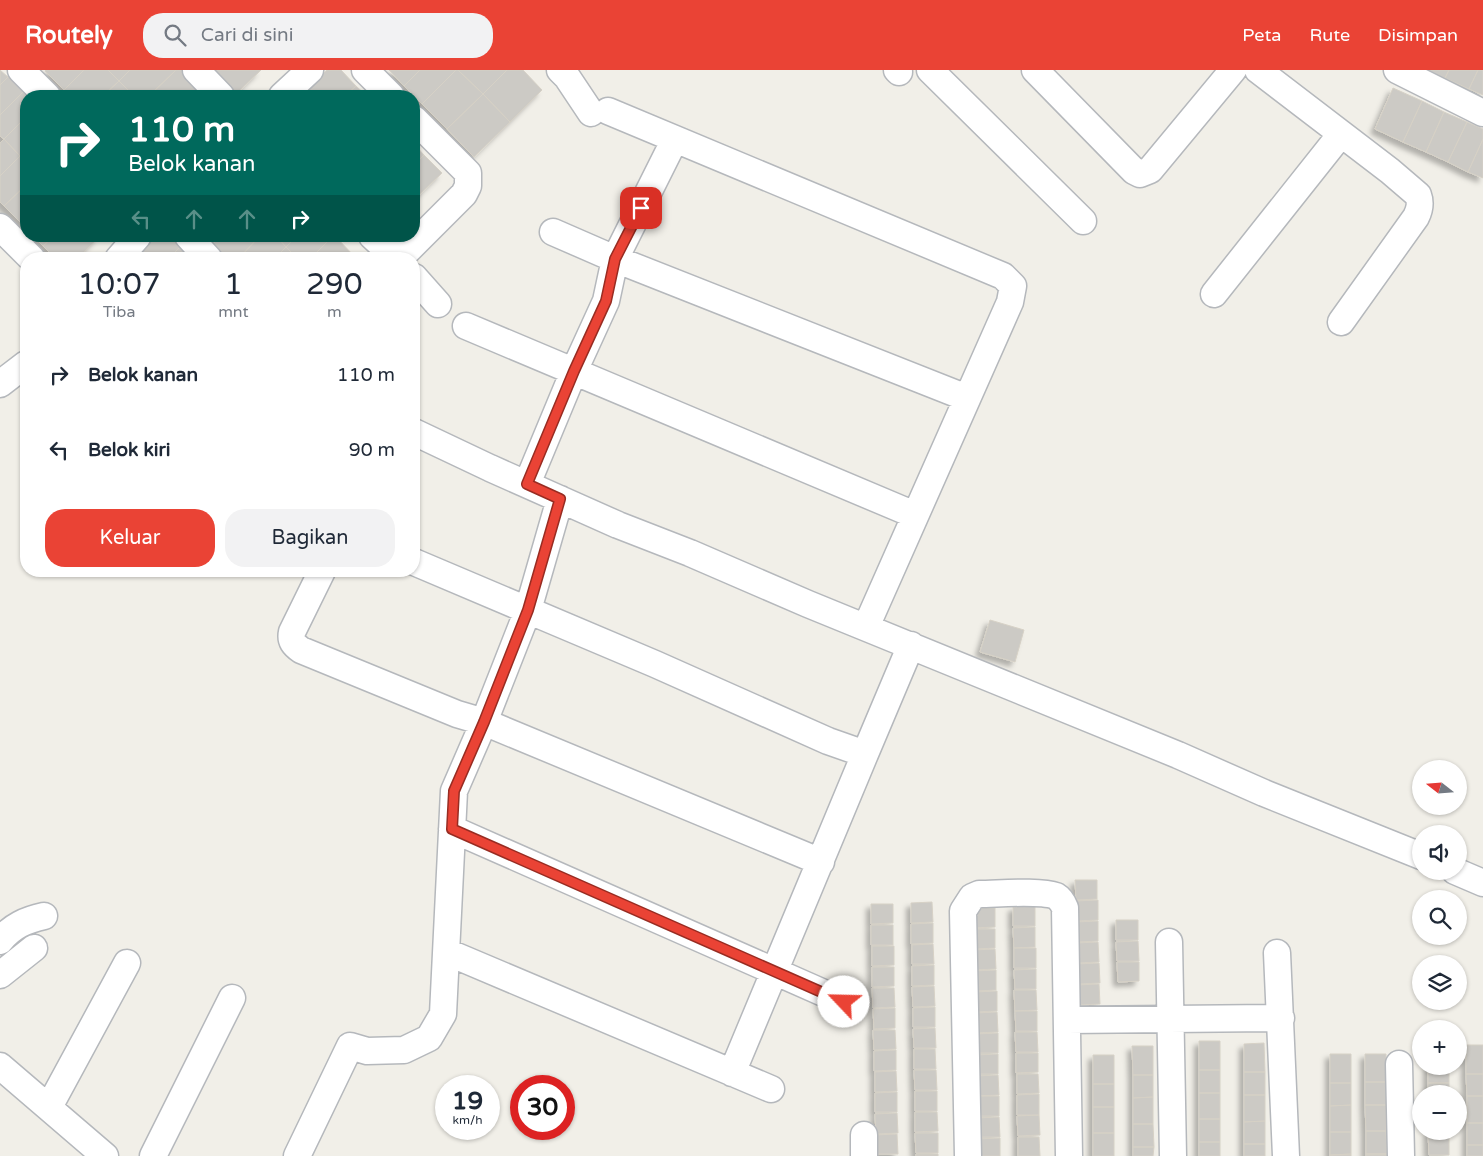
<!DOCTYPE html>
<html lang="id">
<meta charset="utf-8">
<style>
:root{--surface:#fff;--page:#f2f2f3;--text:#1f2937;--muted:#747a83;--accent:#ea4335}
body{margin:0;font-family:"Varela Round",sans-serif;background:var(--page);color:var(--text);height:100vh;display:flex;flex-direction:column;font-size:19px;white-space:nowrap}
*{box-sizing:border-box;margin:0}
p{font-size:16px;color:var(--muted)}
.icon{flex:none;width:28px;height:28px;fill:none;stroke:currentColor;stroke-width:2;stroke-linecap:round;stroke-linejoin:round}
.map{position:relative;flex:1;overflow:hidden}
.sheet{position:absolute;left:20px;top:182px;width:400px;height:325px;display:flex;flex-direction:column;background:var(--surface);border-radius:20px;box-shadow:0 1px 4px #0004}
.sheet>*{flex:none}
.top-card{position:absolute;left:20px;top:20px;width:400px;height:152px;border-radius:20px;box-shadow:0 1px 4px #0004;background:#00695c;color:#fff;overflow:hidden}
.needle{width:32px;rotate:287deg}
.tools{position:absolute;left:1412px;top:690px;display:grid;gap:10px}
.tools a{display:grid;place-items:center;width:55px;height:55px;border-radius:50%;background:var(--surface);box-shadow:0 1px 4px #0004;font-size:25px}
.speed{position:absolute;left:435px;top:1005px;display:flex;gap:10px;font-size:25px;font-weight:700;text-align:center}
.speed>*{display:grid;place-content:center;width:65px;height:65px;border-radius:50%;background:var(--surface);box-shadow:0 1px 4px #0004;line-height:1}
.speed small{font-size:12px;font-weight:400}
.speed .limit{border:8px solid #d22;background:#fff;color:#111}
.pin{position:absolute;display:grid;place-items:center;width:42px;height:42px;color:#fff;margin:-21px;border-radius:10px;box-shadow:0 2px 8px #0006}
.me{position:absolute;width:55px;margin:-28px;rotate:294deg;stroke-linejoin:round;filter:drop-shadow(0 0 4px #0008)}
.turn{display:flex;align-items:center;gap:18px;height:105px;padding:0 25px;font-size:22px}
.turn .icon{width:65px;height:65px;stroke-width:2.5}
.turn b{display:block;font-size:35px;line-height:42px}
.lanes{display:flex;align-items:center;height:48px;padding:0 25px;background:#0003;justify-content:center;gap:25px;direction:ltr}
.lanes .off{opacity:.35}
.eta{display:flex;justify-content:space-evenly;align-items:center;height:85px;text-align:center}
.eta b{font-size:30px;font-weight:600;line-height:35px}
.button{display:flex;gap:10px;margin-top:auto;padding:10px 25px}
.button a{flex:1;height:58px;border-radius:20px;background:var(--accent);color:#fff;font-size:20px;font-weight:600;line-height:58px;text-align:center}
.button a+a{background:var(--page);color:var(--text)}
ul{padding:0;list-style:none}
li{display:flex;align-items:center;gap:15px;height:75px;padding:0 25px}
li div{flex:1}
li b{display:block;font-size:19px}
li em{font-style:normal}
header{display:flex;align-items:center;gap:30px;box-sizing:border-box;height:70px;padding:0 25px;background:var(--accent);color:#fff}
header strong{font-size:24px}
nav{display:flex;gap:28px;margin-inline-start:auto;font-size:18px}
.search{width:350px;height:45px;background:var(--page);display:flex;align-items:center;gap:12px;box-sizing:border-box;padding:0 18px;border-radius:20px;color:var(--muted);font-size:19px}
.map>svg:first-child{display:block}
.building{fill:#cccac5;stroke:#d6d1c6;filter:url(#shadow)}
.lines{fill:none;stroke-linecap:round;stroke-linejoin:round}
.minor-casing{stroke:#b5b8bc;stroke-width:29}
.minor{stroke:#fff;stroke-width:26}
.route-casing{stroke:#982c22;stroke-width:12}
.route{stroke:#ea4335;stroke-width:9}
</style>
<header>
<strong>Routely</strong>
<div class="search"><svg class="icon" aria-label="search" viewBox="0 0 24 24"><circle cx="10" cy="10" r="6"/><path d="M15 15l6 6"/></svg>Cari di sini</div>
<nav><a>Peta</a><a>Rute</a><a>Disimpan</a></nav>
</header>
<div class="map">
<svg width="1483" height="1086" viewBox="0 0 1483 1086">
<defs>
<filter id="shadow"><feDropShadow dx="-4.5" dy="4.5" stdDeviation="2.5" flood-color="#0004"/></filter>
</defs>
<rect width="100%" height="100%" fill="#f1efe8"/>
<path class="building" d="M0 0 8 7 0 15Z
M46 0H84L64 20 45 1Z
M84 0H108L119 11 103 26H70L64 20Z
M108 0H130L119 11Z
M130 0H176L149 26H134L119 11Z
M176 0H182L198 17 189 26H149Z
M214 0H261L236 24 213 1Z
M327 0H341L356 16 345 26H305L303 24Z
M389 0H420L404 16Z
M420 0H456L422 34 404 16Z
M456 0H458L483 24 447 59 422 34Z
M458 0H507L483 24Z
M507 0H523L542 20 510 52 483 24Z
M1428 0H1449L1445 8Z
M1449 0H1478L1469 19 1445 8Z
M1478 0H1483V25L1469 19Z
M8 7 23 22 0 45V15Z
M119 11 134 26H103Z
M356 16 367 26H345Z
M198 17 207 26H189Z
M1393 18 1422 31 1403 72 1375 59Z
M23 22 28 26H26V47L4 69 0 66V45Z
M483 24 510 52 474 87 447 59Z
M1422 31 1444 42 1426 82 1403 72Z
M1444 42 1467 52 1448 92 1426 82Z
M26 47V80L20 86 4 69Z
M1467 52 1483 59V69L1468 102 1448 92Z
M4 69 20 86 0 106V73Z
M1483 69V108L1468 102Z
M414 74 424 85 414 95Z
M26 80V92L20 86Z
M424 85 442 103 414 130V95Z
M20 86 26 92V115L4 136 0 132V106Z
M26 115V152L23 155 4 136Z
M33 166H54L43 176Z
M54 166H99V167L77 189H56L43 176Z
M157 166H169L180 177 168 189H134Z
M205 166H221L213 174Z
M221 166H260L238 189H227L213 174Z
M260 166H276L286 177 274 189H238Z
M276 166H297L286 177Z
M297 166H333L310 189H298L286 177Z
M333 166H335L355 187 353 189H310Z
M180 177 191 189H168Z
M286 177 298 189H274Z
M990 550 1024 560 1015 592 980 582Z
M1075 810H1097V829L1076 830Z
M1098 830V850L1076 851V831Z
M932 832 933 852 911 853V833Z
M871 834H893V853L871 854Z
M1035 836V856H1013V837Z
M973 838H995V857L973 858Z
M1116 850H1138V870H1116Z
M1098 851V871L1077 872 1076 852Z
M933 853V873L911 874V854Z
M871 855H893V875H871Z
M1035 857V877L1014 878 1013 858Z
M973 859H995V878L974 879Z
M1138 871 1139 891H1117L1116 872Z
M1098 872 1099 892 1077 893V873Z
M933 874 934 894H912V875Z
M872 876H894V895L872 896Z
M1014 878H1036V898H1014Z
M995 879 996 899 974 900V880Z
M1117 892H1139V911L1118 912Z
M1099 893 1100 913 1078 914 1077 894Z
M934 895V915L912 916V896Z
M872 897H894V916L872 917Z
M1036 899V919H1015L1014 900Z
M996 900V920L975 921 974 901Z
M1099 914 1100 934 1078 935V915Z
M934 916 935 936 913 937 912 917Z
M872 918H894L895 937 873 938Z
M1014 920H1036L1037 940 1015 941Z
M997 921V941L975 942V922Z
M935 937V957H913V938Z
M895 938V958L874 959 873 939Z
M1015 941H1037V961H1016Z
M997 942 998 962 975 963V943Z
M935 958 936 978H914L913 959Z
M873 960H895L896 979 874 980Z
M1015 962H1037L1038 982H1016Z
M998 963V983H976V964Z
M1199 971H1220V1000H1199Z
M1264 973 1265 1002H1244V974Z
M1466 975H1483V1004H1466Z
M1132 976H1153V1005H1133Z
M914 979H935L936 999H914Z
M896 980V1000L874 1001V981Z
M1016 983H1038V1002L1016 1003Z
M998 984V1004H976V985Z
M1330 984H1351V1013H1330Z
M1365 984H1386V1012H1365Z
M1093 985H1114V1014H1093Z
M1428 996H1449V1013H1428Z
M914 1000H936L937 1020H915Z
M1199 1000H1220V1023H1199Z
M896 1001 897 1021 875 1022V1002Z
M1244 1002H1265V1025H1244Z
M1017 1004H1038L1039 1023 1017 1024Z
M1466 1004H1483V1026H1467Z
M998 1005 999 1025 977 1026 976 1006Z
M1133 1005H1153V1027L1133 1028Z
M1365 1012H1386V1035H1365Z
M1330 1013H1351V1035L1330 1036Z
M1428 1013H1449V1024H1428Z
M1093 1014H1114V1037H1093Z
M915 1021H937V1041H915Z
M897 1022V1042H875V1023Z
M1199 1023H1220V1049H1199Z
M1039 1024V1045H1017V1025Z
M1244 1025H1265V1051L1244 1052Z
M977 1026H999V1046H977Z
M1467 1026H1483V1053H1467Z
M1153 1027V1054H1133V1028Z
M1351 1035V1062H1330V1036Z
M1365 1035H1386V1061H1366Z
M1093 1037H1114V1063H1093Z
M915 1042H937L938 1061 915 1062Z
M897 1043 898 1063 876 1064 875 1044Z
M1039 1045 1040 1065 1018 1066 1017 1046Z
M999 1047 1000 1067H978L977 1048Z
M1199 1049H1220V1072H1199Z
M1265 1051V1074H1244V1052Z
M1467 1053H1483V1075H1467Z
M1133 1054H1153L1154 1077H1133Z
M1366 1061H1386L1387 1084H1366Z
M1330 1062H1351V1084L1330 1085Z
M1428 1062H1449V1085H1429Z
M915 1063H938V1083H916Z
M1093 1063H1114V1086H1093Z
M897 1064 898 1084H876V1065Z
M1018 1067H1039L1040 1086H1018Z
M1000 1068V1086H979L978 1069Z
M1199 1072H1220V1086H1199Z
M1244 1074H1265V1086H1244Z
M1467 1075H1483V1086H1467Z
M1133 1077H1154L1153 1086H1133Z
M916 1084H938V1086H916Z
M1351 1084V1086H1330V1085Z
M1366 1084H1387V1086H1366Z"/>
<g class="lines">
<g class="minor-casing">
<path id="minor" d="M21 0 47 26
M196 0 221 26
M365 0 391 26
M560 0 567 7 591 43
M897 0 899 2
M930 0 1083 151
M1035 0 1134 101 1140 104 1150 100 1233 0
M1258 0 1390 101 1418 125C1421 133 1420 139 1416 147L1341 252
M1397 0 1483 43
M282 26 310 0
M608 41 1003 206 1013 216 1010 232 866 557
M0 157 32 189
M553 162 615 189 967 328
M188 166 209 189
M372 166 397 189
M118 189 138 166
M399 189 464 124 468 116V103L414 49
M414 207 438 234
M1214 224 1341 64
M466 256 915 445
M0 314 26 294
M414 362 490 398 618 455 690 483 808 534 1178 685 1264 723 1421 786
M527 414 574 301 606 231 615 189 675 69
M414 492 655 594 828 671 865 684 911 575
M322 501 292 562C290 571 294 575 301 580L457 644 484 652 821 792
M452 759 844 932
M1455 801 1483 813
M0 871C12 856 26 850 44 846
M1169 872 1173 1086
M447 882 771 1019
M1277 883 1286 1086
M0 905 34 878
M1067 950 1281 948
M1399 994 1401 1086
M0 996 105 1086
M732 1003 865 684
M49 1037 127 893
M864 1065V1086
M153 1086 232 928
M297 1086 350 976 367 981 404 980 429 968 443 944 454 721 484 652 528 540 560 429
M968 1086 963 841 972 827 979 824C997 824 1040 820 1056 826 1061 829 1063 833 1065 838L1069 1086"/>
</g>
<use href="#minor" class="minor"/>
</g>
<g class="lines">
<g class="route-casing">
<path id="route" d="M641 138 615 189 606 231 574 301 527 414 560 429 528 540 484 652 454 721 452 759 844 932"/>
</g>
<use href="#route" class="route"/>
</g>
</svg>
<div class="tools">
<a><svg class="needle" viewBox="-14 -14 28 28"><path d="M0-13l5 13h-10z" fill="#e53935"/><path d="M0 13l5-13h-10z" fill="#747a83"/></svg></a>
<a><svg class="icon" aria-label="sound" viewBox="0 0 24 24"><path d="M4 9h4l5-4v14l-5-4H4zM17 9q2 3 0 6"/></svg></a>
<a><svg class="icon" aria-label="search" viewBox="0 0 24 24"><circle cx="10" cy="10" r="6"/><path d="M15 15l6 6"/></svg></a>
<a><svg class="icon" aria-label="layers" viewBox="0 0 24 24"><path d="M12 4l9 5-9 5-9-5zM3 14l9 5 9-5"/></svg></a>
<a>+</a>
<a>−</a>
</div>
<div class="speed"><div>19<small>km/h</small></div><div class="limit">30</div></div>
<div class="pin" style="left:641px;top:138px;background:#d93025"><svg class="icon" aria-label="arrive" viewBox="0 0 24 24"><path d="M6 21V4h12l-3 4 3 4H6"/></svg></div>
<svg class="me" style="left:844px;top:932px" viewBox="-20 -20 40 40"><circle r="19" fill="#fff"/><path d="M0-13L10 11 0 6-10 11z" fill="#ea4335"/></svg>
<div class="top-card">
<div class="turn"><svg class="icon" aria-label="right" viewBox="0 0 24 24"><path d="M7 20v-9h11M14 6l5 5-5 5"/></svg><div><b>110 m</b>Belok kanan</div></div>
<div class="lanes"><svg class="icon off" aria-label="left" viewBox="0 0 24 24"><path d="M17 20v-9H6M10 6l-5 5 5 5"/></svg><svg class="icon off" aria-label="ahead" viewBox="0 0 24 24"><path d="M12 20V5M6 11l6-6 6 6"/></svg><svg class="icon off" aria-label="ahead" viewBox="0 0 24 24"><path d="M12 20V5M6 11l6-6 6 6"/></svg><svg class="icon" aria-label="right" viewBox="0 0 24 24"><path d="M7 20v-9h11M14 6l5 5-5 5"/></svg></div>
</div>
<section class="sheet">
<div class="eta">
<div><b>10:07</b><p>Tiba</p></div>
<div><b>1</b><p>mnt</p></div>
<div><b>290</b><p>m</p></div>
</div>
<ul>
<li><svg class="icon" aria-label="right" viewBox="0 0 24 24"><path d="M7 20v-9h11M14 6l5 5-5 5"/></svg><div><b>Belok kanan</b></div><em>110 m</em></li>
<li><svg class="icon" aria-label="left" viewBox="0 0 24 24"><path d="M17 20v-9H6M10 6l-5 5 5 5"/></svg><div><b>Belok kiri</b></div><em>90 m</em></li>
</ul>
<div class="button"><a>Keluar</a><a>Bagikan</a></div>
</section>
</div>
